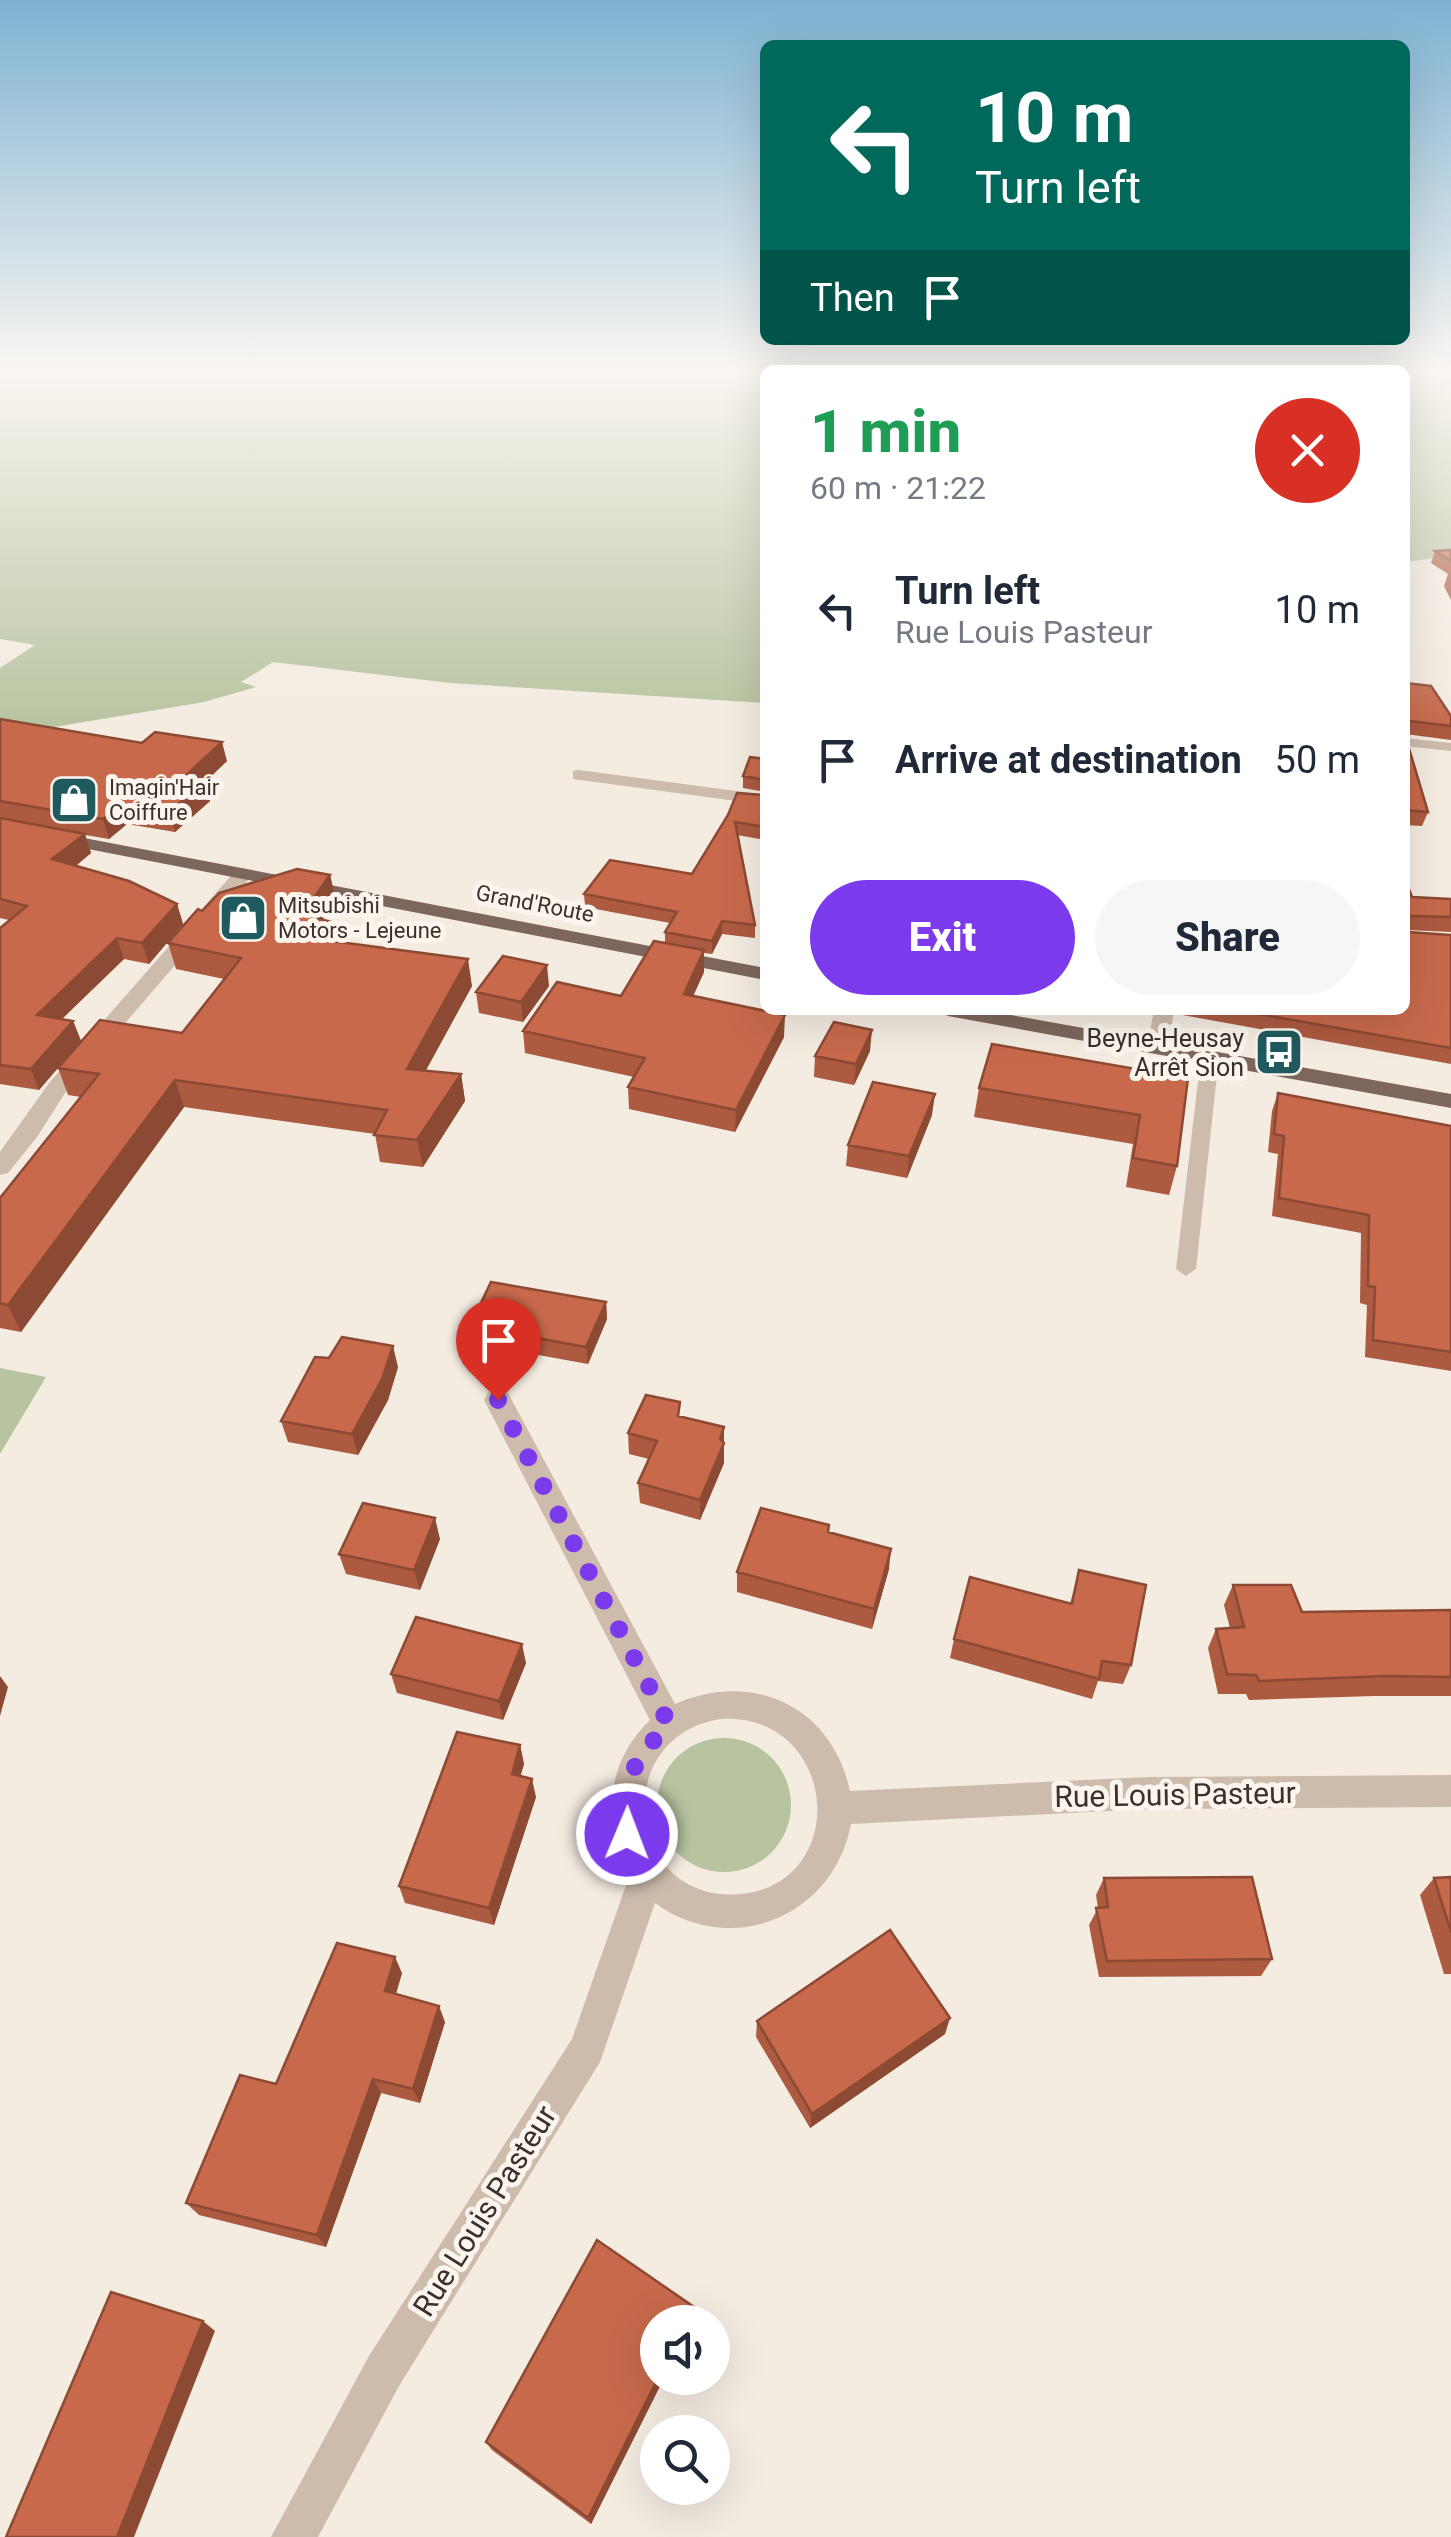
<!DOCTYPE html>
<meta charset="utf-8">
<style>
:root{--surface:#fff;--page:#f6f6f7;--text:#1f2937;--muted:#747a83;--accent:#7c3aed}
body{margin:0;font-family:Roboto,sans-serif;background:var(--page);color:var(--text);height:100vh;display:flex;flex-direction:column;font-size:38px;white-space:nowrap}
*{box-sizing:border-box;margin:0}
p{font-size:32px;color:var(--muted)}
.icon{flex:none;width:55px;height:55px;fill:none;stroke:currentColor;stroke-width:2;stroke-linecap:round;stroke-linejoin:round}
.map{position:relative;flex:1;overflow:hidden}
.panel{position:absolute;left:760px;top:365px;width:650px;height:650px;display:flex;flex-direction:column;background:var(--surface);border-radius:15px;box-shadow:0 10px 40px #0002}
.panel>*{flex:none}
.guide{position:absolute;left:760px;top:40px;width:650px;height:305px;border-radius:15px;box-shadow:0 10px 40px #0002;background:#00695c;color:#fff;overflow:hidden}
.tools{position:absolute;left:640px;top:2305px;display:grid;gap:20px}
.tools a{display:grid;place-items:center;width:90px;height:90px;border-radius:50%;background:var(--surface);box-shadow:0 10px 40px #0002;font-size:50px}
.pin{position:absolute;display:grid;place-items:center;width:85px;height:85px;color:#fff;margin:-102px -42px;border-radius:50% 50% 50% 0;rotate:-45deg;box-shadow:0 0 10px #0007}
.pin .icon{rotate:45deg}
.me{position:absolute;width:110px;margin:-55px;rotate:1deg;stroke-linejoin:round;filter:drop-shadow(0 0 8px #0008)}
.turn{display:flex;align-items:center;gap:35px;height:210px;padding:0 50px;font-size:45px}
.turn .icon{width:130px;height:130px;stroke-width:2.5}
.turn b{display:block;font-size:70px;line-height:85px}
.then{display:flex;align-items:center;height:95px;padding:0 50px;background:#0003;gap:20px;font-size:38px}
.round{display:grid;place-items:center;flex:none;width:105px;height:105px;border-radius:52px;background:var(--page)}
.headline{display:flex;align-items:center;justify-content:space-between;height:170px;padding:0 50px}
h1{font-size:60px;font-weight:800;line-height:75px;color:#1e9e55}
.cta{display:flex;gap:20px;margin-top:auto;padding:20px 50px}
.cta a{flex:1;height:115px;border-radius:60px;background:var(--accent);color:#fff;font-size:40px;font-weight:800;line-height:115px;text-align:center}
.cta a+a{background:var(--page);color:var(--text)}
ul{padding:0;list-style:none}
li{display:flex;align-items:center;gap:30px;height:150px;padding:0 50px}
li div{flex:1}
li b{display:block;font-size:38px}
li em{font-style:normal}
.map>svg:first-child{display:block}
.green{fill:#b8c4a0}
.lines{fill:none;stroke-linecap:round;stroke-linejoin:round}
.service{fill:#cdbbac;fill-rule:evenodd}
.minor{fill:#cdbbac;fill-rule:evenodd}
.primary{fill:#7d675c;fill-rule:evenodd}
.wall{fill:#ac5a40}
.shaded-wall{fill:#8c4a34}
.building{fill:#c8694b;stroke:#8c4a34;stroke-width:2.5}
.route{stroke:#7c3aed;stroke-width:18;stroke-dasharray:0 32.4}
.labels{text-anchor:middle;stroke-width:10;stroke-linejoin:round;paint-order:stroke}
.far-poi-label{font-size:22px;fill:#3b302b;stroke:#fbf5ee;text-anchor:start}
.far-street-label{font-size:22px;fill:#3b302b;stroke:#fbf5ee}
.poi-label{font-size:25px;fill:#3b302b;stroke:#fbf5ee;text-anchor:end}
.near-street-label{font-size:30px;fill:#3b302b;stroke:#fbf5ee}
</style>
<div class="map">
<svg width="1451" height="2537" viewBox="0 0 1451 2537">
<rect width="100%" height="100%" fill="#f4ebe1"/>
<path class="green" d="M0 370H765V703L450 683 273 662 241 682 256 687 204 702 0 736V668L35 645 0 639Z
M1405 370H1451V556L1405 562Z
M0 1368 46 1377 0 1454Z
M657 1805a67 67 0 1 1 134 0a67 67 0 1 1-134 0Z"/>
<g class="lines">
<path class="service" d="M1405 738 1451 743V751L1405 746Z
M1210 1051 1219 1056 1196 1269 1186 1276 1176 1269 1201 1056Z"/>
<path class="minor" d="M579 770 765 795V805L573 779V771Z
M243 868 252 874 250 878 65 1093 37 1137 8 1173 0 1175V1152L49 1083 236 870Z
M1154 1010H1174L1169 1047 1158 1054 1147 1047Z
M498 1389 508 1393 675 1704C753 1670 832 1706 850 1791L1149 1777 1451 1775V1807L1149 1809 851 1824C834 1916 732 1959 655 1903L600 2062 399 2386 318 2537H271L369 2356 572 2039 630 1874C601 1822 606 1762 650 1720L484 1400 488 1393ZM721 1719C839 1713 852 1883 741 1894 626 1905 607 1736 721 1719Z"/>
<path class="primary" d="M0 822 765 968V980L0 832Z
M938 1010H983L1451 1094V1108L948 1016Z"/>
</g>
<path class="wall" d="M1451 550V600L1444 586 1448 574 1431 563 1435 551Z
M1405 683 1451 716V740L1405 734Z
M0 719 227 761 205 782 210 801 175 832 127 824 109 839 85 835 91 853 76 866 177 904 183 924 149 964 124 959 62 1019 73 1021 81 1041 182 1033 224 979 176 969 168 943 202 911 330 875 336 901 322 920 342 943 472 986 425 1071 461 1074 465 1101 423 1167 380 1162 375 1134 184 1107 21 1332 0 1328V1198L81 1097 68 1095 58 1068 39 1090 0 1084V928L9 920 0 918Z
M1405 735 1428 812 1422 826 1405 825Z
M765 759V792L743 788V776Z
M765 795V840L737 835 755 925V938L722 934 712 954 704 953V972L693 996 784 1037 735 1132 629 1109 628 1087 634 1077 525 1053 523 1031 621 996 665 943V932L670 923 585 907 584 894 692 874 728 815Z
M1405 879 1412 897 1451 899V932L1408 930V932L1451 935V1064L1177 1014 1176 1010H1405Z
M549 986 523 1022 479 1013 476 992Z
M870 1051 854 1085 814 1077 815 1056Z
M1188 1078 1177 1166 1169 1195 1126 1187 1133 1144 974 1117 979 1088Z
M1278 1093 1451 1126V1371L1365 1357 1367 1305 1360 1303 1361 1233 1272 1216 1278 1154 1268 1152 1272 1111Z
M932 1115 907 1178 846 1166 848 1145Z
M606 1302 607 1319 588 1364 473 1343 470 1326Z
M398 1367 388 1400 358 1455 288 1442 281 1421Z
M680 1416 724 1427V1463L700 1520 640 1503 638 1483 649 1459 629 1454 628 1433Z
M440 1539 420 1590 346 1574 339 1554Z
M889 1569 872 1629 737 1592V1572Z
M1079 1570 1131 1665 1123 1684 1098 1681 1092 1699 950 1658 954 1639 1070 1604Z
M1233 1585 1302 1612 1451 1610V1696H1374L1249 1700 1246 1694H1218L1208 1648 1216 1629 1230 1628 1224 1605Z
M526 1663 503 1720 397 1693 391 1674Z
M520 1745 524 1764 520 1776 536 1797 494 1925 405 1903 399 1886Z
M1451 1877V1974H1444L1420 1895 1434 1878Z
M1104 1878 1272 1959 1261 1976 1099 1977 1089 1925 1098 1908 1096 1895Z
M402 1973 396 1994 445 2022 420 2103 381 2093 326 2247 199 2215 186 2203 276 2084Z
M757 2021 945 2034 810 2128 756 2037Z
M694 2307V2317L658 2378H664L591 2524 492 2450 486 2442Z"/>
<path class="shaded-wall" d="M222 742 227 761 205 782 210 801 175 832 169 812 183 778Z
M121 805 127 824 109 839 103 819Z
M85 834 91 853 59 879 52 859Z
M330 875 336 901 308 940 302 914Z
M177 904 183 924 149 964 142 943Z
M722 921V934L712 954V941Z
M338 924 344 950 324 940Z
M117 938 124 959 45 1035 37 1015Z
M704 950V972L684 1016V994Z
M468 959 472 986 412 1096 407 1069Z
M547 965 549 986 523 1022 521 1002Z
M785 1015 784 1037 735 1132 736 1110Z
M73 1021 81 1041 39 1090 31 1069Z
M872 1030 870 1051 854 1085 856 1064Z
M461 1074 465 1101 423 1167 417 1140Z
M175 1080 184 1107 21 1332 8 1305Z
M935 1094 932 1115 907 1178 909 1156Z
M606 1302 607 1319 588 1364 586 1347Z
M393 1346 398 1367 388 1400 358 1455 352 1434Z
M724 1427V1463L700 1520V1500Z
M435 1518 440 1539 420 1590 414 1570Z
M891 1549 889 1569 872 1629 874 1609Z
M522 1644 526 1663 503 1720 499 1701Z
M0 1676 8 1687 0 1716Z
M520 1745 524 1764 516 1792 512 1774Z
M532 1779 536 1797 494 1925 489 1908Z
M395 1957 402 1973 392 2006 385 1991Z
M439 2006 445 2022 420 2103 413 2089Z
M950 2018 945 2034 810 2128 812 2114Z
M373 2079 381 2093 326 2247 317 2235Z
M694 2307V2317L692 2322H686Z
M203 2321 215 2331 134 2537H117Z
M658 2378H664L591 2524 588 2518Z"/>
<path class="building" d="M1451 550V561L1435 551Z
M1405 683 1431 686 1451 716V726L1410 721 1405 723Z
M0 719 142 743 155 732 222 742 183 778 205 781 169 812 121 805 103 819 0 801Z
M1405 735 1428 812 1405 810Z
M750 757 765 759V780L743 776Z
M737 793 765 795V827L735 822 755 925 722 921 712 941 665 932 677 912 584 894 610 860 692 874 728 815Z
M0 818 85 834 52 859 129 881 177 904 142 943 117 938 37 1015 73 1021 31 1069 0 1065V928L27 906 0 899Z
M297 869 330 875 302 914 338 924 324 940 468 959 407 1069 461 1074 417 1140 374 1135 387 1110 175 1080 8 1305 0 1303V1198L99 1074 58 1068 100 1020 182 1033 241 958 168 943 198 909 202 911 219 893Z
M1405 879 1412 897 1451 899V917L1411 916 1407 919 1408 932 1451 935V1048L1236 1010H1405Z
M654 941 704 950 684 994 785 1015 736 1110 628 1087 645 1058 523 1031 557 982 621 996Z
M503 956 547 965 521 1002 476 992Z
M834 1022 872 1030 856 1064 815 1056Z
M992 1044 1188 1078 1177 1166 1133 1158 1140 1115 979 1088Z
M873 1082 935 1094 909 1156 848 1145Z
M1278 1093 1451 1126V1352L1373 1340 1375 1287 1368 1286 1369 1215 1279 1198 1284 1136 1274 1134Z
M491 1282 606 1302 586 1347 470 1326Z
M342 1337 393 1346 382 1379 352 1434 281 1421 315 1357 329 1358Z
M646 1395 680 1402 678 1416 724 1427 720 1439 724 1443 700 1500 638 1483 657 1441 628 1433Z
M363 1503 435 1518 414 1570 339 1554Z
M761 1508 829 1525 828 1532 891 1549 874 1609 737 1572Z
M1079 1570 1146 1585 1131 1665 1102 1661 1099 1679 954 1639 970 1577 1072 1604Z
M1233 1585H1291L1302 1612 1451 1610V1677L1386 1676 1259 1681 1256 1675 1227 1674 1216 1629 1244 1627Z
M416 1617 522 1644 499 1701 391 1674Z
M457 1732 520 1745 512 1774 532 1779 489 1908 399 1886Z
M1252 1877 1272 1959 1107 1961 1096 1908 1108 1907 1104 1878Z
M1451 1877V1932L1434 1878Z
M890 1930 950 2018 812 2114 757 2021Z
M337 1943 395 1957 385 1991 439 2006 413 2089 373 2079 317 2235 186 2203 240 2075 276 2084Z
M597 2240 694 2307 686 2322H658V2378L588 2518 486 2442Z
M111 2292 203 2321 117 2537H6Z"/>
<linearGradient id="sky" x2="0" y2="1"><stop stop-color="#7eb2d2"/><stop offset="0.51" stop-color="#faf6f2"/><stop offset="1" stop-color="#faf6f2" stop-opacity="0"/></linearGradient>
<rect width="1451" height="726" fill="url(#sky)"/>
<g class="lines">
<path class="route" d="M498 1400 669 1724C630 1764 624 1778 627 1834"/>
</g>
<defs>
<g id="shop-square" transform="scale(2.5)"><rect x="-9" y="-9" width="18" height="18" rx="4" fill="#1f5a5e" stroke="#fbf5ee"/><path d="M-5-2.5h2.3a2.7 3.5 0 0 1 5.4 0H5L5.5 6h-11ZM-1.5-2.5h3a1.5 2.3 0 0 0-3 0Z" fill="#fff"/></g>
<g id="bus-square" transform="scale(2.5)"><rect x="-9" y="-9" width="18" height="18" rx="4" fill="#1f5a5e" stroke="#fbf5ee"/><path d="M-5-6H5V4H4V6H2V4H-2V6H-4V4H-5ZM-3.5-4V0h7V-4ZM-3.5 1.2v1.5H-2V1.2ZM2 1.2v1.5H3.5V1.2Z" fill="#fff"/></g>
</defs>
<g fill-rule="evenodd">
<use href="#shop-square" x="74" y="800"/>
<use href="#shop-square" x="243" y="918"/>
<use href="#bus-square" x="1279" y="1052"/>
</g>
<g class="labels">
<g class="far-poi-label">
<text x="109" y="795">Imagin'Hair<tspan x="109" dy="25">Coiffure</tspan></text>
<text x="278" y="913">Mitsubishi<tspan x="278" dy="25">Motors - Lejeune</tspan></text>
</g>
<g class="far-street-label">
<text transform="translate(535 903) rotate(11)" y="8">Grand'Route</text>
</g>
<g class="poi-label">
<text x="1244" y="1047">Beyne-Heusay<tspan x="1244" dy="29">Arrêt Sion</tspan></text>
</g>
<g class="near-street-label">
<text transform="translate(1175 1795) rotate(-1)" y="10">Rue Louis Pasteur</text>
<text transform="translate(485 2211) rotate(-58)" y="10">Rue Louis Pasteur</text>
</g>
</g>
</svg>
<div class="tools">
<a><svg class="icon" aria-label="sound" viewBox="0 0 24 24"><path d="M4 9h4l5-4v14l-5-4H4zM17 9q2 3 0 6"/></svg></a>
<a><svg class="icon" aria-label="search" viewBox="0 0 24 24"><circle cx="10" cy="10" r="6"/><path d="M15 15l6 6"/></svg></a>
</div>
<div class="pin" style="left:498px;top:1400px;background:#d93025"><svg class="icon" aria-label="arrive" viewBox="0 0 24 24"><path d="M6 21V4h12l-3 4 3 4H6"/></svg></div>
<svg class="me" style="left:627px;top:1834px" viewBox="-20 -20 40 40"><circle r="17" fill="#7c3aed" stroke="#fff" stroke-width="3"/><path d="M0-11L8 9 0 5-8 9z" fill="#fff"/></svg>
<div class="guide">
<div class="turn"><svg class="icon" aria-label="left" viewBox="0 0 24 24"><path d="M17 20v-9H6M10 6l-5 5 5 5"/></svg><div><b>10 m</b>Turn left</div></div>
<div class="then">Then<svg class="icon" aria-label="arrive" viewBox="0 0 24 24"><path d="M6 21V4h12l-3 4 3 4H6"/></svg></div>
</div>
<section class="panel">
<div class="headline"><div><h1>1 min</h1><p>60 m · 21:22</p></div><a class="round" style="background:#d93025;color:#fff"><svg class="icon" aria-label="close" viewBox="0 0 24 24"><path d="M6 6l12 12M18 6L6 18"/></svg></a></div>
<ul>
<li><svg class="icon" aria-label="left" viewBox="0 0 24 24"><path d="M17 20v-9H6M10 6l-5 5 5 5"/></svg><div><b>Turn left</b><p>Rue Louis Pasteur</p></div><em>10 m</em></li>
<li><svg class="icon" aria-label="arrive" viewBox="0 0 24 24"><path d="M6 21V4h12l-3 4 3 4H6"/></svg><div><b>Arrive at destination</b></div><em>50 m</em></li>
</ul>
<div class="cta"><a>Exit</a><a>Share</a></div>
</section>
</div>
